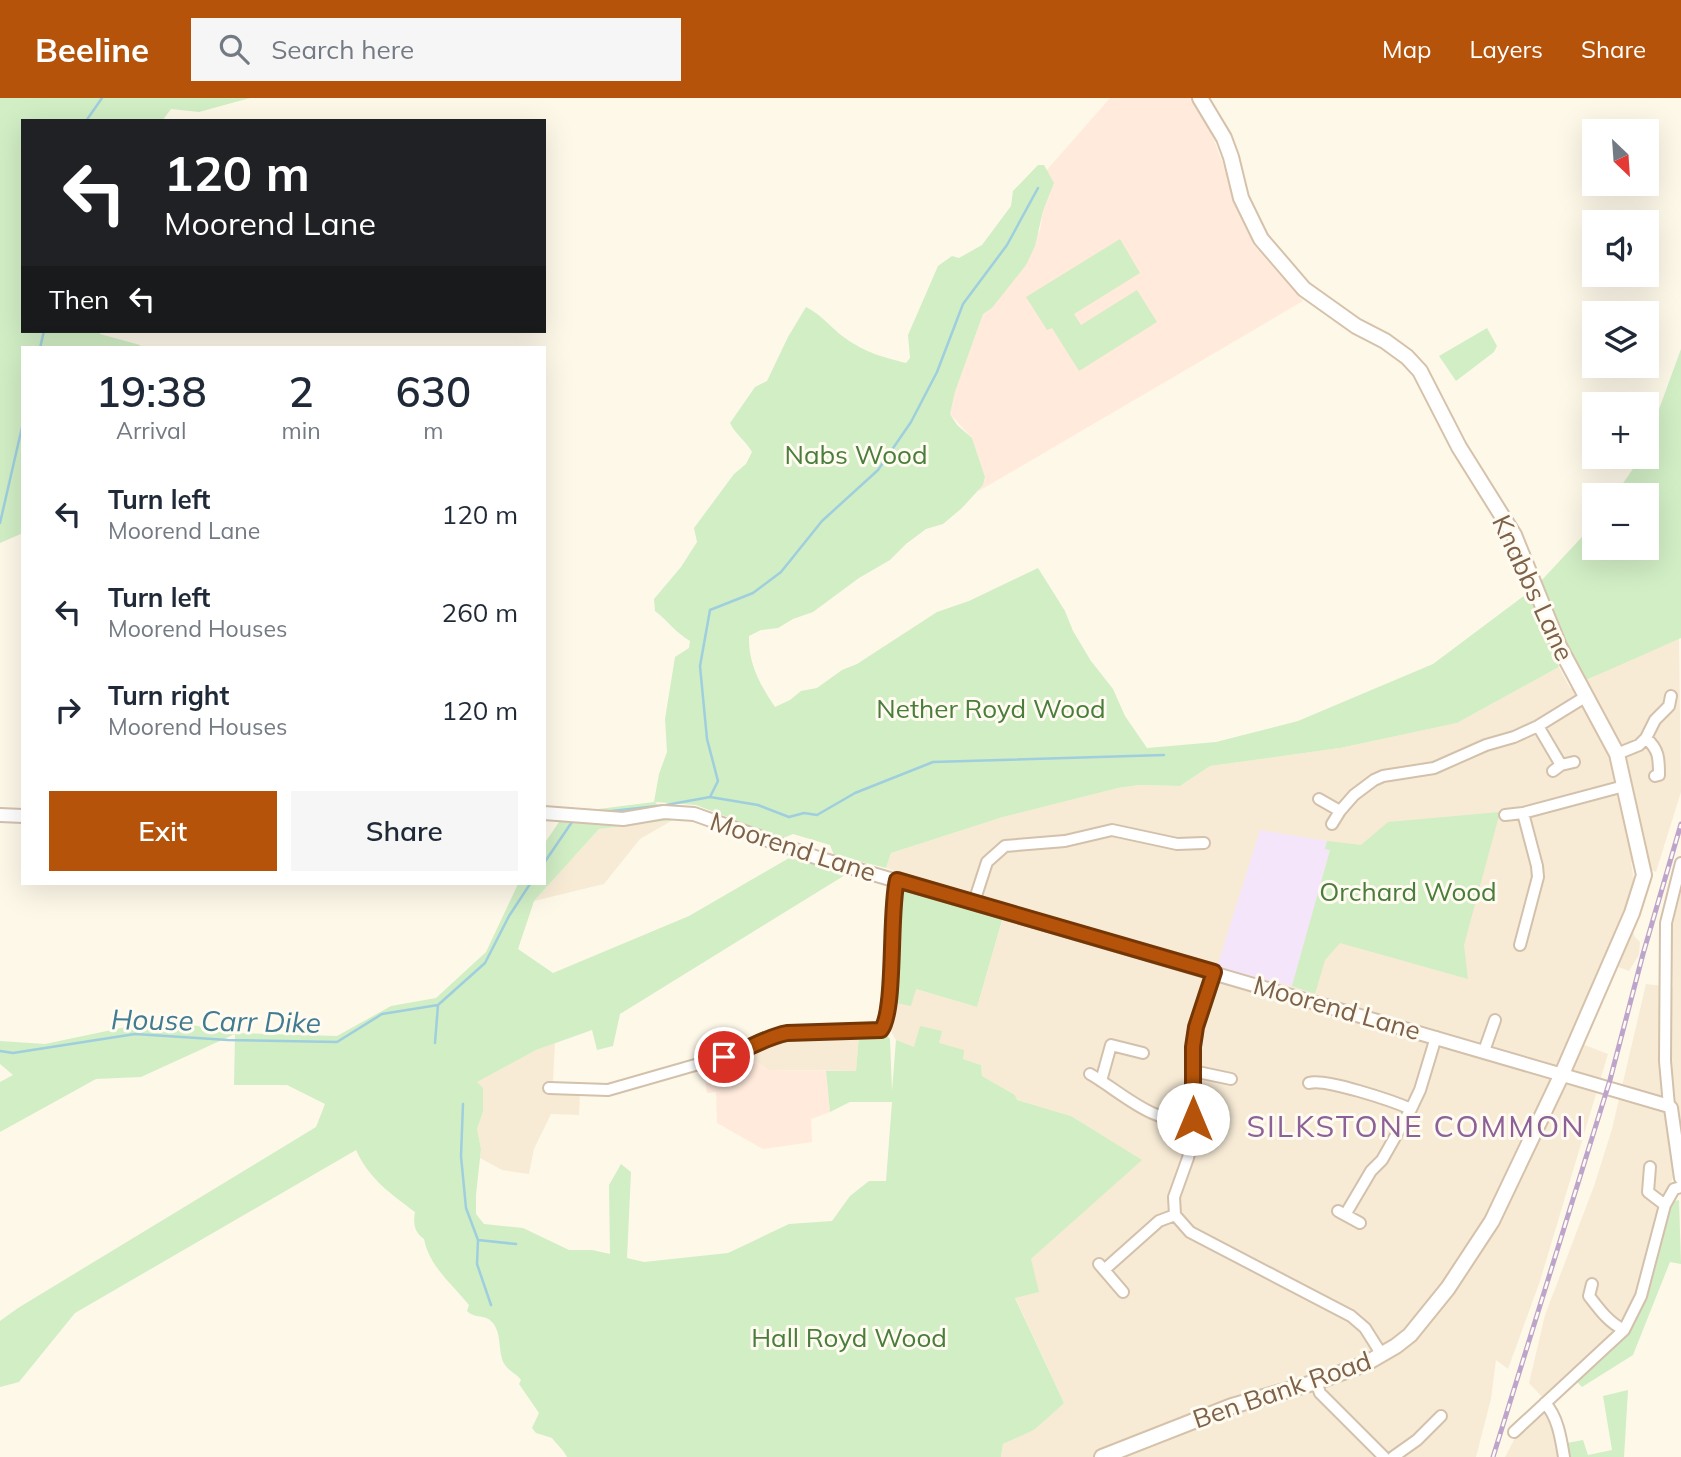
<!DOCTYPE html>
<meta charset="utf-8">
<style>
:root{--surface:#fff;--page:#f6f6f7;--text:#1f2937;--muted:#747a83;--accent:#b45309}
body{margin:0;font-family:Mulish,sans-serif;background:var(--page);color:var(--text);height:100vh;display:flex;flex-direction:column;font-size:26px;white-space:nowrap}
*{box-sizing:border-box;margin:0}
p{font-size:23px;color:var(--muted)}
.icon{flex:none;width:38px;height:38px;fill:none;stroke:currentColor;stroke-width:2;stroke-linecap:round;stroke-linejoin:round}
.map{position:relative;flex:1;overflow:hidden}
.side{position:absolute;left:21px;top:248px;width:525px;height:539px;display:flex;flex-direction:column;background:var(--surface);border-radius:0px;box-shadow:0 7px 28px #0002}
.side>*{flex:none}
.guide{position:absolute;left:21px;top:21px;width:525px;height:214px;border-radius:0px;box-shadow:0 7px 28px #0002;background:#202124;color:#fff;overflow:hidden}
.needle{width:46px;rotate:155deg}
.fabs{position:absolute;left:1582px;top:21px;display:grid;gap:14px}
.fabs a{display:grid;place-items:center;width:77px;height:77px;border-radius:0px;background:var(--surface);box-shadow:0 7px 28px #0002;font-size:35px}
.pin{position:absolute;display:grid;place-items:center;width:60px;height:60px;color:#fff;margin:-30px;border:4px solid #fff;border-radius:50%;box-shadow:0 2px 7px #0007}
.me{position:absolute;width:77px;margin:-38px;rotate:0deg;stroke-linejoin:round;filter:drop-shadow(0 0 5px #0008)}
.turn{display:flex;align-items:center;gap:24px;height:147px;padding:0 28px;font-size:32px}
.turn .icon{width:91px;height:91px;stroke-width:2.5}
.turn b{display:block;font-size:49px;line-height:60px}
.then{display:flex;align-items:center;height:66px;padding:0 28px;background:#0003;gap:14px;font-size:26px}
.eta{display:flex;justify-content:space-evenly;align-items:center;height:119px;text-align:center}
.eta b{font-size:42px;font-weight:600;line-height:49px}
.cta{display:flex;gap:14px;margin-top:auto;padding:14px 28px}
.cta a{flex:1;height:80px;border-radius:0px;background:var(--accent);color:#fff;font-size:28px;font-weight:600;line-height:80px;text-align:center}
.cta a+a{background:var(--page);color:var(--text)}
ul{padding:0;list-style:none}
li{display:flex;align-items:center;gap:21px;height:98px;padding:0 28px}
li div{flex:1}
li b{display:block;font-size:26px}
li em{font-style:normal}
header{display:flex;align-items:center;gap:42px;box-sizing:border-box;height:98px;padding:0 35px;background:var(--accent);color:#fff}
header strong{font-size:33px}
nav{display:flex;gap:38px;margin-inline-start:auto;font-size:24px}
.search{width:490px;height:63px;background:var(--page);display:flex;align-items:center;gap:18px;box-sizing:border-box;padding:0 24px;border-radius:0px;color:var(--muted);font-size:26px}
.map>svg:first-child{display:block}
.residential{fill:#f7ebd6}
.commercial{fill:#ffeadc}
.education{fill:#f5e5fb}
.green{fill:#d1eec5}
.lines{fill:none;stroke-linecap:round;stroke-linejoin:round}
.stream{stroke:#9fcede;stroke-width:2.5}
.minor-casing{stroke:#d3c1ac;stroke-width:14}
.tertiary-casing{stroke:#d3c1ac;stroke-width:16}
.secondary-casing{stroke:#d6c2aa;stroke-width:18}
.minor{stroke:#fff;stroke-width:10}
.tertiary{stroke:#fff;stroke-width:12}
.secondary{stroke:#fff;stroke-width:14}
.rail-casing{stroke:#bda4cb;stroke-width:5}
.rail{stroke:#fffbf1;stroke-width:2.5;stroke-dasharray:8;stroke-linecap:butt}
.route-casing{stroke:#753606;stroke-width:18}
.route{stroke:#b45309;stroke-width:12}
.labels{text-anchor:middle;stroke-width:6;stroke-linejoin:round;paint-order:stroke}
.park-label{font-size:26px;fill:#497d3c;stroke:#fffbf1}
.street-label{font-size:26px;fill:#7d6149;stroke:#fffbf1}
.water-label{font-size:28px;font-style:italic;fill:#407b92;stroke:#fffbf1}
.quarter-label{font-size:30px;letter-spacing:2px;fill:#8c6198;stroke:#fffbf1}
</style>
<header>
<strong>Beeline</strong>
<div class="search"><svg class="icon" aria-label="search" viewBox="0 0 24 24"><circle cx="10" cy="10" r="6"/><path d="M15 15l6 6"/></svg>Search here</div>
<nav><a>Map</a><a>Layers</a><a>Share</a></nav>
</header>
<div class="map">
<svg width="1681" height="1359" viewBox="0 0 1681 1359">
<rect width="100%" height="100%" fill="#fef8e9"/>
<path class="residential" d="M1679 539 1681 694 1656 774 1631 764 1635 788 1569 941 1608 956 1540 1183 1508 1271 1496 1262 1491 1301 1476 1359H1001L1003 1346 1034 1332 1064 1305 1015 1199 1031 1161 1141 1062 1071 1018 1017 1002 1015 997 982 978 981 967 963 961 939 945 941 933 914 950 896 942 889 930 891 904 916 891 977 909 1007 806 886 770 891 755 1003 719 1118 690 1139 687 1180 688 1210 668 1340 650 1457 625 1559 569 1570 590Z
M673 722 640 741 604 786 534 803 599 731Z
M1681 793V1076L1674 1077 1661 1109 1637 1197 1618 1234 1543 1300 1529 1285 1545 1217 1594 1088 1612 1031 1646 886 1673 889 1672 829Z
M1632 832 1635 839 1640 844 1639 857 1629 873 1616 868Z
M859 937 856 973 768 972 750 958 779 942Z
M555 945 553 984 580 996 579 1017 551 1016 534 1051 529 1076 502 1072 480 1060 481 1051 477 1031 483 1014 476 984 536 952Z
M1544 1312 1553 1331 1560 1359H1505L1516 1338Z"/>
<path class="commercial" d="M1110 0H1192L1206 21 1253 146 1303 203 977 394 983 387 985 379 972 340 950 316 955 294 983 216 992 210 1011 184 1040 132 1043 113 1054 85 1046 73Z
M750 958 768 972 826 973 830 1014 811 1021 812 1044 763 1051 717 1025 716 994 707 995 704 971Z"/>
<path class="education" d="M1260 732 1327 743 1326 751 1330 752 1292 888 1217 869Z"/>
<path class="green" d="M0 0H250L199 14 171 11 162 23H23V233H100V236L140 247V250H23V435L0 445Z
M1038 67H1044L1054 85 1043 113 1035 148 1026 167 992 210 983 216 955 294 950 316 957 327 972 340 985 379 983 387 962 410 943 426 926 431 906 446 890 462 859 480 813 514 793 521 778 530 761 532 749 538C748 565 760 587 775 609L790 602 801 593 817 590 842 572 857 566 937 514 969 503 1038 470 1065 513 1073 533 1091 563 1113 591 1125 618 1147 650 1216 644 1298 623 1433 566 1529 494 1559 569 1457 625 1340 650 1210 668 1180 688 1139 687 1118 690 1003 719 891 755 886 770 834 757 830 747 793 736 783 740 696 707 655 704 673 722 599 731 534 803 518 851 553 875 689 818 789 760 850 774 620 916 613 948 597 952 592 932 536 952 477 984 483 990V1014L477 1031 481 1051 476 1097V1116L484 1126 523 1130 569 1152H592L610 1156 609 1087 621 1066 631 1074 627 1160 644 1164 728 1155 789 1126 832 1123 850 1098 869 1083H886L892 1004H850L830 1014 826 973H856L859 937H886L890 941 892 993 896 942 914 949 920 928 942 933 939 945 964 952 963 961 981 967 982 978 1015 997 1017 1002 1071 1018 1142 1062 1031 1161 1039 1194 1015 1200 1064 1305 1061 1308 1034 1332 1003 1346 1001 1359H567C563 1351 557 1347 552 1340L536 1335 532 1330 539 1315 519 1286 521 1282C517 1276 509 1273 505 1267 497 1255 503 1236 492 1224 485 1216 475 1221 467 1213L469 1207C452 1186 429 1168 424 1141 414 1134 413 1125 415 1114 391 1096 369 1081 356 1052L75 1215 19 1284 0 1289V1223L18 1210 316 1029 325 1006 287 987H234L235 936 141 979 96 981 0 1034V984L13 977 0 966V943L45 946 140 926H187L235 935 337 938 391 908 436 900 486 854 518 786H544V746L561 721 591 712 654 704 659 676 667 654 665 621 675 559 689 550 690 543C676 535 668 523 655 513L654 501 681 469 697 444 694 430 734 376 746 366 752 354C745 342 736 337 730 325L755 289 767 283 788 239 806 209C822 217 831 230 845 240 866 255 883 259 906 265L910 260 908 237 938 168 952 158 959 160 982 147 1011 108 1013 93Z
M1120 141 1140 175 1074 216 1081 227 1137 192 1157 224 1079 273 1052 230 1047 232 1026 199Z
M1487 230 1497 248 1494 254 1456 283 1439 258Z
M1681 251V540L1584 583 1570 559 1541 483 1594 426V450H1647V397H1615L1641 359H1647V344Z
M1500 714 1464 847 1468 881 1340 845 1325 862 1315 896 1292 888 1330 752 1325 751 1327 743 1361 747 1388 724Z
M901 790 1003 819 977 909 916 891 911 908 891 904Z
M1679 1102 1681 1166 1670 1164 1633 1257 1582 1289 1577 1284C1594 1268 1614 1253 1628 1235 1652 1203 1659 1150 1669 1111L1675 1103Z
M1628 1292 1624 1359H1568L1567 1345 1583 1342 1588 1357 1612 1352 1603 1298Z"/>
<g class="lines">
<path class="stream" d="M86 23 102 0
M40 250 44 233
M0 425 23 325
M710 699 718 683 707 641 700 568 710 512 753 495 781 474 822 423 878 372 911 324 937 274 963 206 1007 147 1038 90
M603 714 666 707 710 699 758 707 789 719 804 715 817 717 855 695 933 664 1164 657
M544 765 574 721
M435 945 438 907
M0 953 13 955 135 936 228 942 337 944 382 916 438 907 485 865 509 818 530 786
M463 1006 461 1058 466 1110 478 1142 477 1166 491 1207
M478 1142 516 1146"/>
<g class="minor-casing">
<path id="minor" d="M1538 628 1561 667
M1646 640C1659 652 1659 660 1659 677L1655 678
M1617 656 1639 647 1646 640 1655 622 1669 608 1671 598
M1553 673 1561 667 1574 664
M1319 701 1340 713 1354 697 1374 682 1383 678 1434 670 1486 647 1514 639 1538 628 1585 599
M1505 717 1523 715 1624 688
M1332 726 1340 713
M974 804 987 764 1005 748 1065 743 1112 732 1177 746 1204 745
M1520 847 1538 779 1537 768 1523 715
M1215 874 1196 929 1193 949V1038L1188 1060 1174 1099 1175 1117 1190 1134 1351 1218 1365 1230 1382 1257
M1484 953 1495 922
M1193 973 1231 981
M1090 976C1120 993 1155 1029 1193 1021
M1101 983 1111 947 1143 955
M1309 985C1325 980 1393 1003 1411 1011
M549 990 608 992 744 953 776 937 787 935 881 932C896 914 890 812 897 782
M1669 1008 1665 963 1666 825 1681 765
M1650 1069 1648 1094 1665 1107
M1338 1113 1360 1125
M1345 1117 1371 1073 1382 1062 1411 1011 1420 992 1436 939
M1099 1166 1123 1194
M1104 1172 1159 1123 1175 1117
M1592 1186 1589 1198C1599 1211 1608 1224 1624 1232
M1316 1284 1320 1295 1384 1359
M1545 1305C1558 1319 1561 1341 1564 1359
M1514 1334 1624 1232 1641 1198 1665 1107 1674 1091 1681 1089
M1393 1359 1417 1342 1441 1318"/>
</g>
<g class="tertiary-casing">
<path id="tertiary" d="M544 715 623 721 664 714 694 716 818 760 1669 1008 1671 1010 1681 1080
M0 717 23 718"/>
</g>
<g class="secondary-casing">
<path id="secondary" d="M1102 1359 1232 1308 1316 1284 1365 1266 1396 1248 1410 1237 1448 1190 1492 1123 1562 976 1632 815 1644 777 1617 656 1559 548 1514 437 1459 349 1420 273 1407 259 1385 243 1356 228 1304 191 1261 141 1241 100 1231 59 1224 40 1200 0"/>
</g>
<use href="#minor" class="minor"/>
<use href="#tertiary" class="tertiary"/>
<use href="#secondary" class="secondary"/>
<g class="rail-casing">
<path id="rail" d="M1493 1359 1610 982 1643 856 1681 726"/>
</g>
<use href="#rail" class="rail"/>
</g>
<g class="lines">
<g class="route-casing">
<path id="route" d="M724 959C746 953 765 939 787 935L881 932C896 913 889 813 897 782L1214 874 1196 929 1193 949V1021"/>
</g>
<use href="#route" class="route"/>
</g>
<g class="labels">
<g class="park-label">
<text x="856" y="366">Nabs Wood</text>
<text x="991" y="620">Nether Royd Wood</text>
<text x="1408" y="803">Orchard Wood</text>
<text x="849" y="1249">Hall Royd Wood</text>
</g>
<g class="street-label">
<text transform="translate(1533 490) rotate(65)" y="9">Knabbs Lane</text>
<text transform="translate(793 749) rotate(18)" y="9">Moorend Lane</text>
<text transform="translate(1337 910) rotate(16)" y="9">Moorend Lane</text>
<text transform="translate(1282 1292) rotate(-19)" y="9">Ben Bank Road</text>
</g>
<g class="water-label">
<text transform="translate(216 923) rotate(1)" y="10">House Carr Dike</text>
</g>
<g class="quarter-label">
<text x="1416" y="1039">SILKSTONE COMMON</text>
</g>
</g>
</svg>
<div class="fabs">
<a><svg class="needle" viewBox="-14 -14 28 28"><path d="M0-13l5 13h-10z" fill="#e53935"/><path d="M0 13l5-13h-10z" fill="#747a83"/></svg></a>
<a><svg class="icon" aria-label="sound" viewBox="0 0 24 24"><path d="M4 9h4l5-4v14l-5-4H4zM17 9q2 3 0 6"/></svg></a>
<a><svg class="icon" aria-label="layers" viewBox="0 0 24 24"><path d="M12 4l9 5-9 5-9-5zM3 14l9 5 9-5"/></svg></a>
<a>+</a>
<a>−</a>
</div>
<div class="pin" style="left:724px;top:959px;background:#d93025"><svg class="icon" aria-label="arrive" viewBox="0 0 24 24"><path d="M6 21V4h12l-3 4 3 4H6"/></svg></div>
<svg class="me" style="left:1193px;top:1021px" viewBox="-20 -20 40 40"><circle r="19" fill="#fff"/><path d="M0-13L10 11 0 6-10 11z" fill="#b45309"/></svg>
<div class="guide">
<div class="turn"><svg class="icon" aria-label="left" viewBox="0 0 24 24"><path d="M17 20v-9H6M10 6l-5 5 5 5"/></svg><div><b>120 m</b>Moorend Lane</div></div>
<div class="then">Then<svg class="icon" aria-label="left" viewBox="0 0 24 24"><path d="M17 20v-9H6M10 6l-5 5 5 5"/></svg></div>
</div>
<section class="side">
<div class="eta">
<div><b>19:38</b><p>Arrival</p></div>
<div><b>2</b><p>min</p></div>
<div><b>630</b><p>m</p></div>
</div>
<ul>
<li><svg class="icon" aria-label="left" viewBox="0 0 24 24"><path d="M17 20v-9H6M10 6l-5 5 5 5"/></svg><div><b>Turn left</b><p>Moorend Lane</p></div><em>120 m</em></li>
<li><svg class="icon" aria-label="left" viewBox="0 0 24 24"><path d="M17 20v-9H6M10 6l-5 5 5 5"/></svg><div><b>Turn left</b><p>Moorend Houses</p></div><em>260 m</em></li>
<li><svg class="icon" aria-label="right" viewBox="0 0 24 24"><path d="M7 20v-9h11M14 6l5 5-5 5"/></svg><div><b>Turn right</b><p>Moorend Houses</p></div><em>120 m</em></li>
</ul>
<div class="cta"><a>Exit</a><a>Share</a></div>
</section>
</div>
